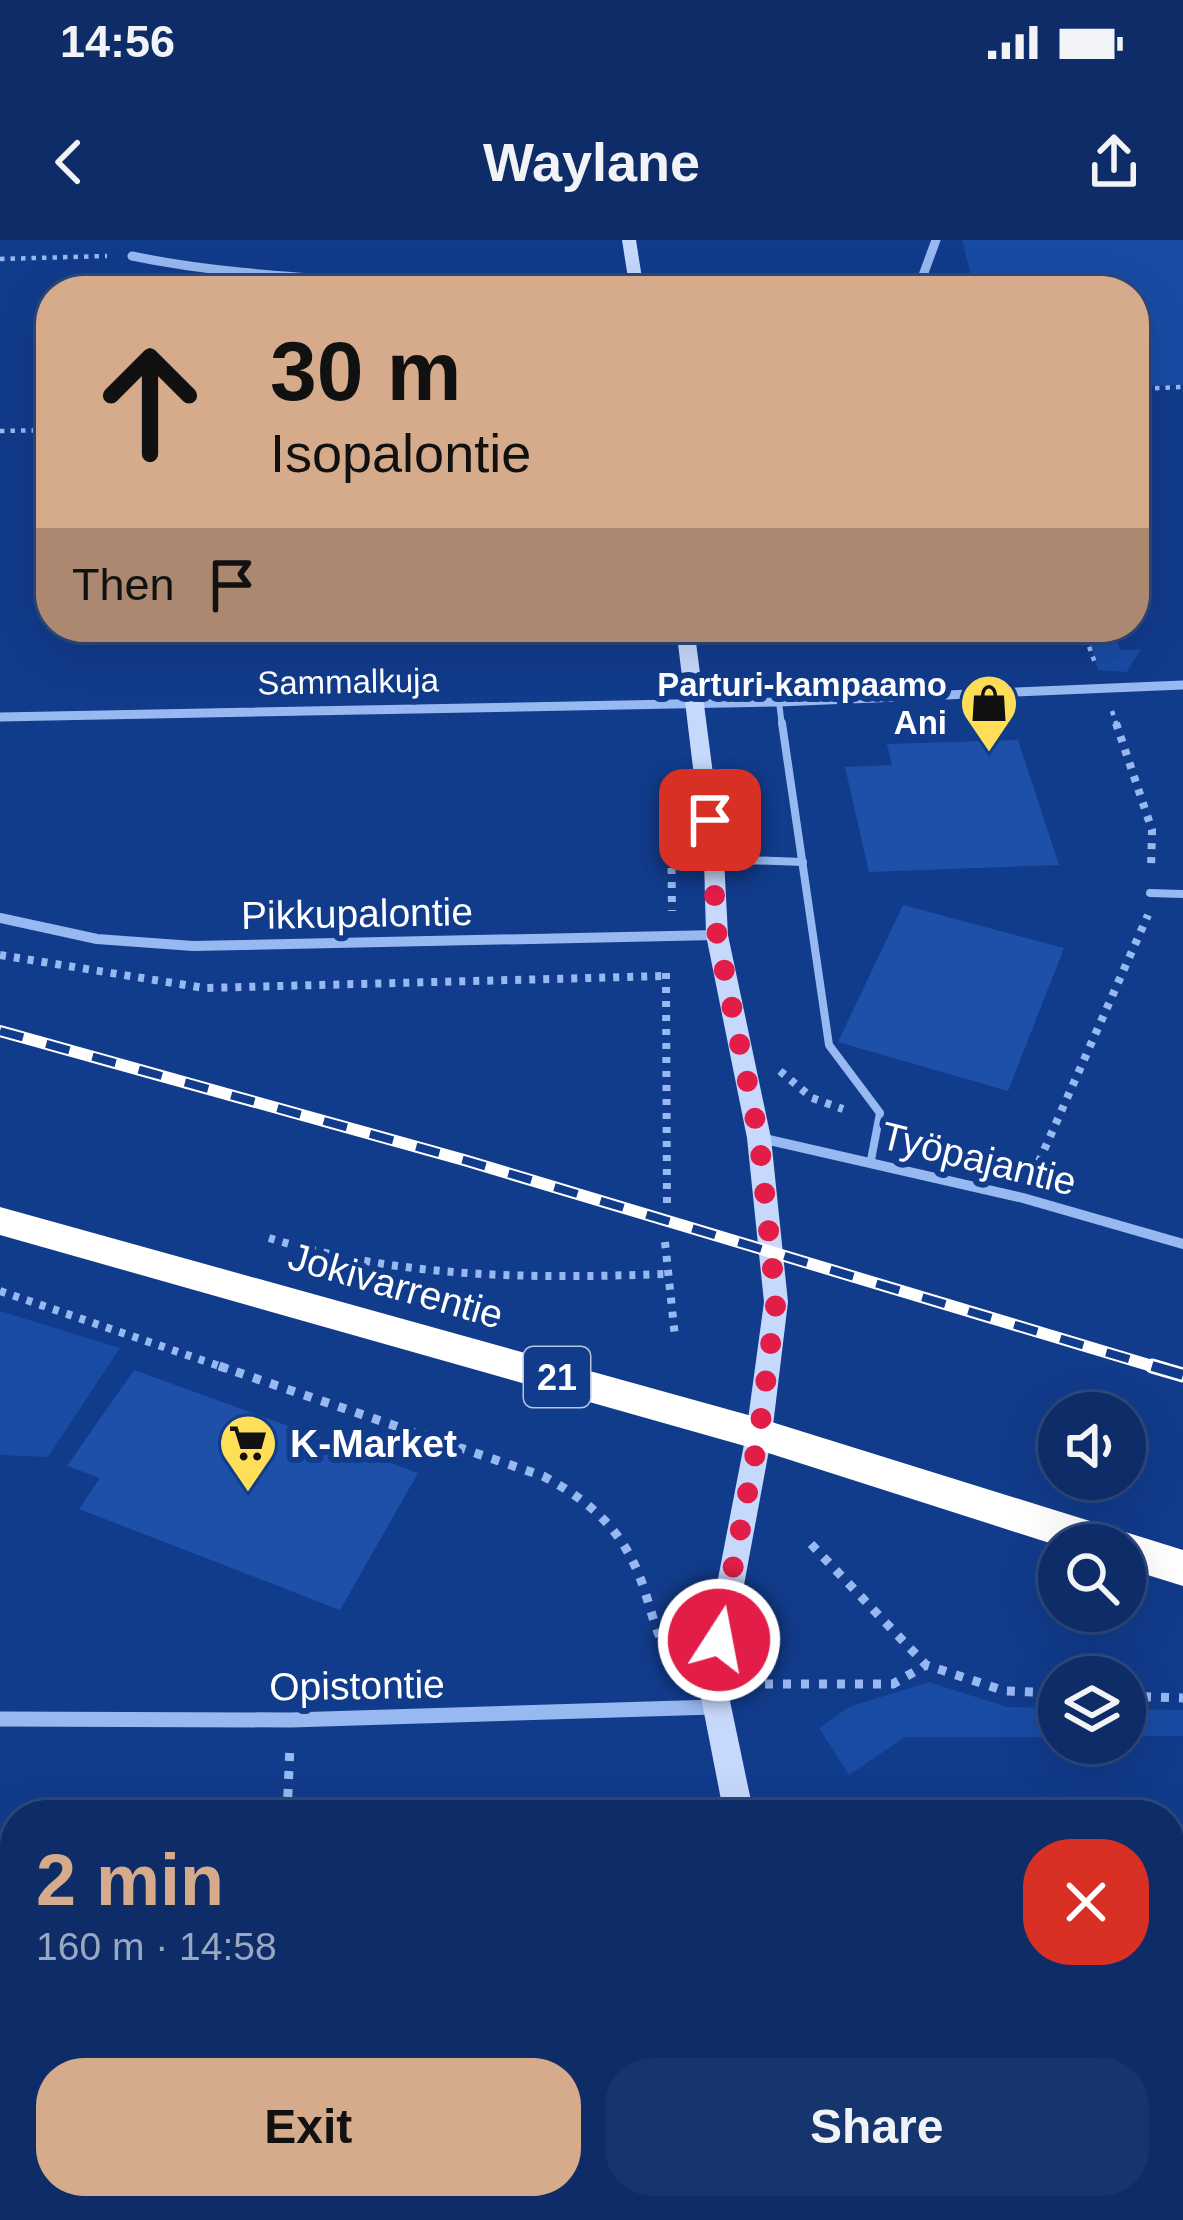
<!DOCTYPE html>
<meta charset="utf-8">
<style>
:root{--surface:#0d2c68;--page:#16346e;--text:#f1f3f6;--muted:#9aa7c0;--line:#2d487c;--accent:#d6ab8b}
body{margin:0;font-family:Helvetica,sans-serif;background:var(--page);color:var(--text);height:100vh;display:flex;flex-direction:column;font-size:45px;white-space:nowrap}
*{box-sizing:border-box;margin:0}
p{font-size:39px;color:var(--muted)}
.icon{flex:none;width:66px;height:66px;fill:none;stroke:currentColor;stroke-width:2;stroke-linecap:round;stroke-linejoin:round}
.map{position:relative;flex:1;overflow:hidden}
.details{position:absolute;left:0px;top:1560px;width:1185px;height:420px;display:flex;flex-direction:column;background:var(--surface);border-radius:48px 48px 0 0;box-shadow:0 12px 48px #0002,0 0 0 3px var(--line)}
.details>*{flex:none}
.top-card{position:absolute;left:36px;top:36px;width:1113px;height:366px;border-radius:48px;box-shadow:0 12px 48px #0002,0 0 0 3px var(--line);background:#d6ab8b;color:#111;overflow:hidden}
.buttons{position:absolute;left:1038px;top:1152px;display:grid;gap:24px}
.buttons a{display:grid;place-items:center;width:108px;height:108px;border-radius:50%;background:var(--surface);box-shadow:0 12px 48px #0002,0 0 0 3px var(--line);font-size:60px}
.pin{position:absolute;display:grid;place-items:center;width:102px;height:102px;color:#fff;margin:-51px;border-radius:24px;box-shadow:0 6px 18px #0006}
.me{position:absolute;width:132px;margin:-66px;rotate:11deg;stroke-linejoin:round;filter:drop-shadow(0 0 9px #0008)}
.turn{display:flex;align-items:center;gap:42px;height:252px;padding:0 36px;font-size:54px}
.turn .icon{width:156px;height:156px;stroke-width:2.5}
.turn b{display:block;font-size:84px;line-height:102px}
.then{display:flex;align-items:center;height:114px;padding:0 36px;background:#0003;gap:24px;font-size:45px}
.round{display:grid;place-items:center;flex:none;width:126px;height:126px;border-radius:48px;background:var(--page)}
.overview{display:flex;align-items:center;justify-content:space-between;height:204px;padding:0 36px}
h1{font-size:72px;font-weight:800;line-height:90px;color:var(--accent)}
.button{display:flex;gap:24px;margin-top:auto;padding:24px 36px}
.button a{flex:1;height:138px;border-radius:48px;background:var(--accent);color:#111;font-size:48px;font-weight:800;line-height:138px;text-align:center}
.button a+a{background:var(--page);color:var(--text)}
.status{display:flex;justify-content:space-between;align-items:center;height:84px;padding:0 60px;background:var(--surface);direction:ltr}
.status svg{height:33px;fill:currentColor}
header{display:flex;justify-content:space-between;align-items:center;height:156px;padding:0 36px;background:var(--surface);font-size:54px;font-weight:800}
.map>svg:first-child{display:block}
.green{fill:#194ba5}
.building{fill:#1e50aa}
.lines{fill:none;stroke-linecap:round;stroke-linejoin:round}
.path-far2{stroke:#97b8f1;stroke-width:4.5;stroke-dasharray:4.5 6;stroke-linecap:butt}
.path-far1{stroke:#97b8f1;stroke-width:8;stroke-dasharray:6 8;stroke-linecap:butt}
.path{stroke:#97b8f1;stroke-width:9;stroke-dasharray:8 10;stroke-linecap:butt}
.lane-far1{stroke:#97b8f1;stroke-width:6}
.lane{stroke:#97b8f1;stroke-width:8}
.street-far2{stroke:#97b8f1;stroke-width:9}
.street-far1{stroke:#97b8f1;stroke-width:10}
.street{stroke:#97b8f1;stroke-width:15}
.secondary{fill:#c6d8fc;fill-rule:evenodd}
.highway{fill:#fff;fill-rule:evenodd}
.rail-far1-casing{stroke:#fff;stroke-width:12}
.rail-casing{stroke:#fff;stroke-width:15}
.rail-far1{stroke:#113b8b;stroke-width:8;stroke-dasharray:24;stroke-linecap:butt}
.rail{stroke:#113b8b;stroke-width:10;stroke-dasharray:33;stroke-linecap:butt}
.route{stroke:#e11d48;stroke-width:21;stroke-dasharray:0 37.8}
.labels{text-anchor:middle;stroke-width:12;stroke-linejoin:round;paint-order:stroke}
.far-street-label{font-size:33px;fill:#fff;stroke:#113b8b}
.far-poi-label{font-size:33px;font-weight:bold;fill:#fff;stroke:#113b8b;text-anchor:end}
.shield{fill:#113b8b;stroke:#b8c4dc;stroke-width:3}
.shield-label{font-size:36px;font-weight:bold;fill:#fff}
.street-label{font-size:39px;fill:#fff;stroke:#113b8b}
.poi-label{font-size:39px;font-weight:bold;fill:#fff;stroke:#113b8b;text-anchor:start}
</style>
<div class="status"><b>14:56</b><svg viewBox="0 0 49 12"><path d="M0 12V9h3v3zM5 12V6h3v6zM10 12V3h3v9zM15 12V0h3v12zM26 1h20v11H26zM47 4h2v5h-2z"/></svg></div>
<header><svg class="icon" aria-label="back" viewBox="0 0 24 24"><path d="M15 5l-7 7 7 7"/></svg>Waylane<svg class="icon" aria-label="share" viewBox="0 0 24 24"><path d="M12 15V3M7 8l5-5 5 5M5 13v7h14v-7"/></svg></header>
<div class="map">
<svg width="1183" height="1980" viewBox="0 0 1183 1980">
<rect width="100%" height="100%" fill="#113b8b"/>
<path class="green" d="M962 0H1183V145L1134 146V51H975Z
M1084 387H1113L1120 410 1141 409 1127 432 1098 430Z
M0 1071 120 1108 48 1217 0 1215Z
M929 1442 1007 1467 1059 1468V1497H905L849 1535 819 1488 849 1467Z
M1125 1469 1183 1470V1496H1125Z"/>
<path class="building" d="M1018 500 1059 625 869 632 845 527 892 525 887 504Z
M903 665 1064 708 1008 851 838 802Z
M134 1130 418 1233 340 1370 79 1269 100 1238 67 1226Z"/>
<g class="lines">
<path class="path-far2" d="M0 19 107 16
M1134 149 1183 147
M0 191 51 190
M1082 387 1095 423
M1112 471 1117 486"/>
<path class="path-far1" d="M1116 483 1152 590 1151 630
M671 572 672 671
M0 715 204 748 665 736
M666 733 667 966
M780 831 812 858 843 869
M1033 935 1148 675
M269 998C399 1038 529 1039 664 1034
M665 1002 675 1097
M0 1051 228 1129"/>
<path class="path" d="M219 1126 543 1236C597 1265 628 1296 646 1355 654 1380 659 1405 677 1425
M811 1304 926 1425 1005 1451 1059 1453
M747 1444H893L926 1425
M1125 1456 1183 1458
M287 1575 290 1505
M0 1877 15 1876
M608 1965 609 1980
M15 1980 16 1965"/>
<path class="lane-far1" d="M779 462 782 486"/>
<path class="lane" d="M782 483 829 805 880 873 871 920
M714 619 803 622
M1150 653 1183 654"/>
<path class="street-far2" d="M132 16C247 40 365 38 482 51
M904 51 922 38 936 0
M0 477 779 462 1183 445"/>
<path class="street-far1" d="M0 678 97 699 193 706 717 695
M760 898 1023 958 1183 1004"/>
<path class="street" d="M0 1479 291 1480 714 1467"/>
<path class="secondary" d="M622 0H636L644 51H630Z
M676 387H694L724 619 728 695 771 898 788 1062 772 1194 726 1442 754 1575H724L698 1442 746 1194 764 1062 747 898 706 695 704 619Z
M804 1965H838L840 1980H806Z"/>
<path class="highway" d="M0 967 759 1178 1183 1310V1346L1125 1328V1305L1059 1306 759 1210 0 995Z"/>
<g class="rail-far1-casing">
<path id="rail-far1" d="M0 791 464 920 1162 1129"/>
</g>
<g class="rail-casing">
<path id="rail" d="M1152 1126 1183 1135"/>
</g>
<use href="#rail-far1" class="rail-far1"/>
<use href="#rail" class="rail"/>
</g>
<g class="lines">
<path class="route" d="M710 580 717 695 759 898 776 1062 759 1194 719 1400"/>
</g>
<defs>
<g id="shop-pin" transform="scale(3)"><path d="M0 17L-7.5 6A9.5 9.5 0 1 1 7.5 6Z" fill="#ffde58" stroke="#113b8b"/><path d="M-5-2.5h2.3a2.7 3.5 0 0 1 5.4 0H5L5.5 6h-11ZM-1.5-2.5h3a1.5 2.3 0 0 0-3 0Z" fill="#111"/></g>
<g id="supermarket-pin" transform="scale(3)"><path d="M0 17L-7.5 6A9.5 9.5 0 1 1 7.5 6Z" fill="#ffde58" stroke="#113b8b"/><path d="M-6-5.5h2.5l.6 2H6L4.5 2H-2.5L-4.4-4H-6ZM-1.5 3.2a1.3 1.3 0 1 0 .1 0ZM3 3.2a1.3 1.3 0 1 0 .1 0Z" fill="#111"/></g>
</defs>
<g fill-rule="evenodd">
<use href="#shop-pin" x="989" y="463"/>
<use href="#supermarket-pin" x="248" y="1203"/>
</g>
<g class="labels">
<g class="far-street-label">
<text transform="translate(348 441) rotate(-1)" y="12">Sammalkuja</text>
</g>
<g class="far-poi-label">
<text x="947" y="456">Parturi-kampaamo<tspan x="947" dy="38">Ani</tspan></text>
</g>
<rect class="shield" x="524" y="1107" width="66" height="60" rx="9"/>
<g class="shield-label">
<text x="557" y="1150">21</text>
</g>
<g class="street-label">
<text transform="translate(357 673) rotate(-1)" y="14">Pikkupalontie</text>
<text transform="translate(979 918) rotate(14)" y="14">Työpajantie</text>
<text transform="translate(396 1045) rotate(16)" y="14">Jokivarrentie</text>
<text transform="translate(357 1445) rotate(-1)" y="14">Opistontie</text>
</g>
<g class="poi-label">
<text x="290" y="1217">K-Market</text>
</g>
</g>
</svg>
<div class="buttons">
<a><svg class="icon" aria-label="sound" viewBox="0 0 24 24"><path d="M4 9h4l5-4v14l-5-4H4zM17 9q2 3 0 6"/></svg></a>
<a><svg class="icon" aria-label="search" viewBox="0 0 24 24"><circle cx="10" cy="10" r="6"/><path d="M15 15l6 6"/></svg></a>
<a><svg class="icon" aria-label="layers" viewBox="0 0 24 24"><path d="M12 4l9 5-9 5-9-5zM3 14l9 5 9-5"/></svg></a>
</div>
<div class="pin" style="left:710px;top:580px;background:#d93025"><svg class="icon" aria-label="arrive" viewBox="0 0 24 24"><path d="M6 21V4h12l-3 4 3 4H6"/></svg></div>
<svg class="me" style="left:719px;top:1400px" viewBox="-20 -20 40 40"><circle r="17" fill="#e11d48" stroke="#fff" stroke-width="3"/><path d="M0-11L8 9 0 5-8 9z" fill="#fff"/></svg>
<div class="top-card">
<div class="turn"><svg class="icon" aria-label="ahead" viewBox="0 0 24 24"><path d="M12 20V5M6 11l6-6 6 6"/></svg><div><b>30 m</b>Isopalontie</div></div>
<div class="then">Then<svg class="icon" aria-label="arrive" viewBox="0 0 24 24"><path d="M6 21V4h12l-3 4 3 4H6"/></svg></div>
</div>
<section class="details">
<div class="overview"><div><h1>2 min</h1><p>160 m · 14:58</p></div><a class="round" style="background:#d93025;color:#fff"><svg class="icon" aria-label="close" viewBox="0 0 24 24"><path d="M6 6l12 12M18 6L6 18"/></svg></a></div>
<div class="button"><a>Exit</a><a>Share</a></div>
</section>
</div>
